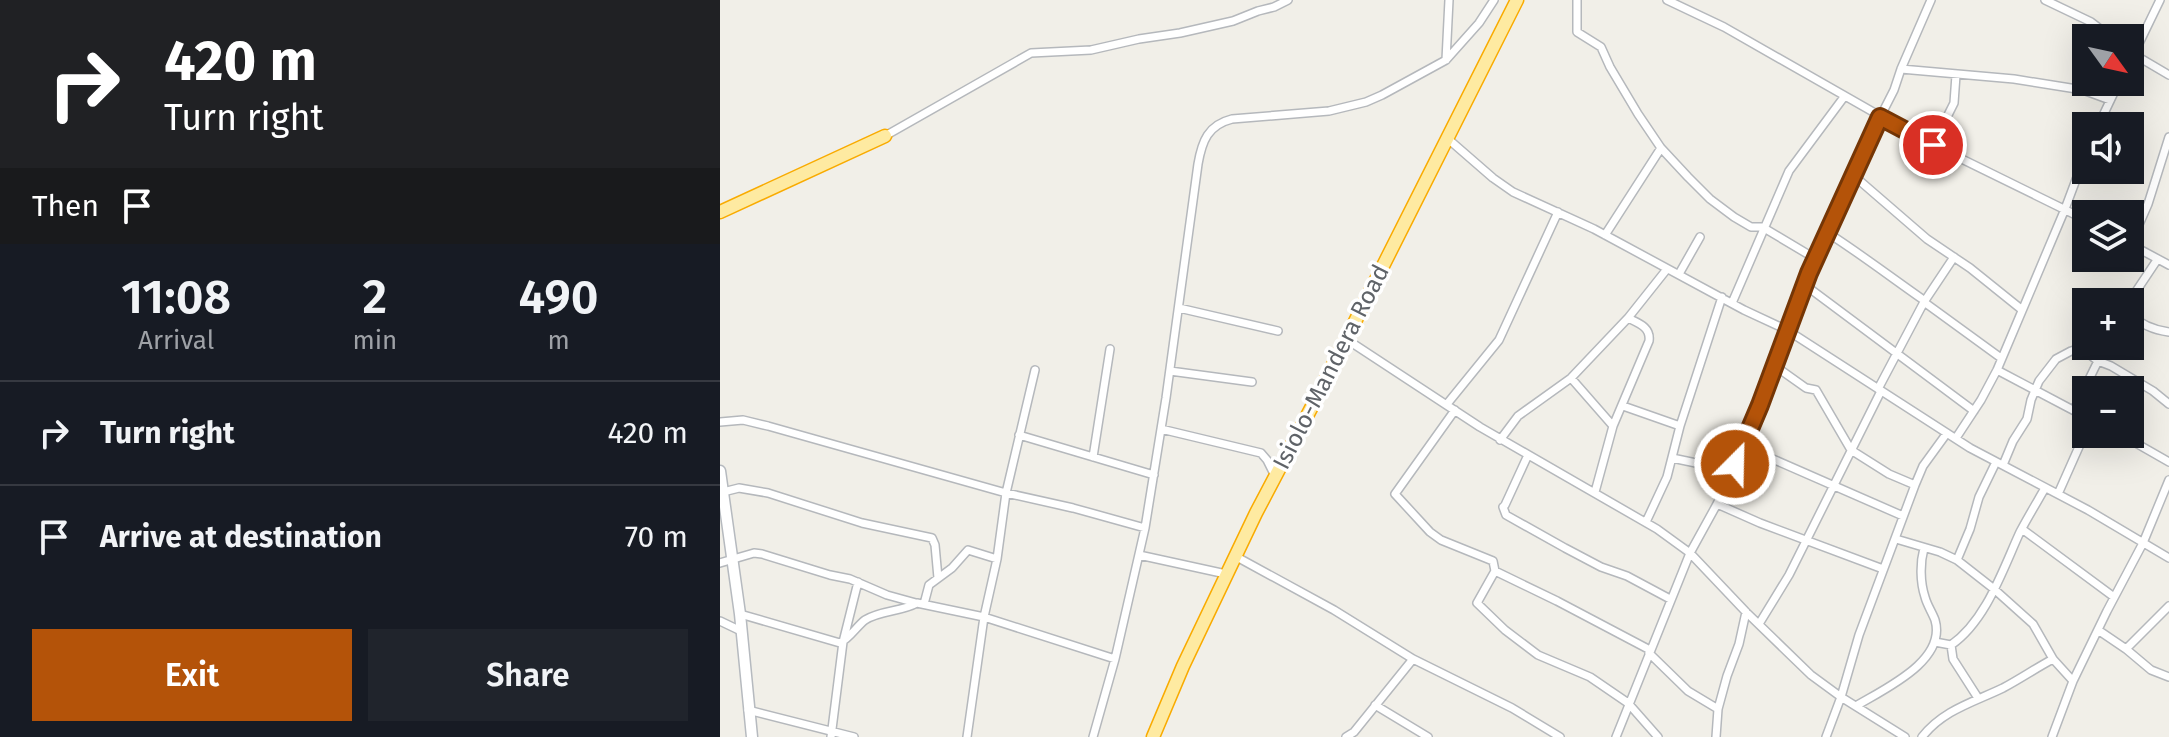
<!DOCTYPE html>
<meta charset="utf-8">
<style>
:root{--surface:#171b24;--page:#20242c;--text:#f1f3f6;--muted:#9ea1a6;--line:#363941;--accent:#b45309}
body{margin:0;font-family:"Fira Sans",sans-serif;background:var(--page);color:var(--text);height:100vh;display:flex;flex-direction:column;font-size:30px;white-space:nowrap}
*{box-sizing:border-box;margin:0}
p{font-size:26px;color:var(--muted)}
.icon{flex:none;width:44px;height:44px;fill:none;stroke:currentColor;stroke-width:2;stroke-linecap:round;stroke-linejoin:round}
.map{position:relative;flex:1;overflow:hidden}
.sheet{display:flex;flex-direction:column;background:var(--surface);width:720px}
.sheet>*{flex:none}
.guide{background:#202124;color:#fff;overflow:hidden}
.needle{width:52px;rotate:123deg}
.buttons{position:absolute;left:1352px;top:24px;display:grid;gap:16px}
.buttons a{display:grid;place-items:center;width:72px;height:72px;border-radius:0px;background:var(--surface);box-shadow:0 8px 32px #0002;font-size:40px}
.pin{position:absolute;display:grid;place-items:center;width:68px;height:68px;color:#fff;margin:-34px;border:4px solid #fff;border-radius:50%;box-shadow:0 2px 8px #0007}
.me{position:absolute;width:88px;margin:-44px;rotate:23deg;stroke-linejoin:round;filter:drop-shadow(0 0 6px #0008)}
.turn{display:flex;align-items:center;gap:28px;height:168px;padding:0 32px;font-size:36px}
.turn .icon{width:104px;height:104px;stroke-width:2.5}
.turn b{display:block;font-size:56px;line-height:68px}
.then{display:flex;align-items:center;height:76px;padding:0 32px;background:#0003;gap:16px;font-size:30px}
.eta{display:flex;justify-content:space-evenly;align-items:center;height:136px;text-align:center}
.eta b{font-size:48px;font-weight:600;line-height:56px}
.cta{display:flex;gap:16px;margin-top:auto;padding:16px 32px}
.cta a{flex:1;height:92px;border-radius:0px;background:var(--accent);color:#fff;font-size:32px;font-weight:600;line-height:92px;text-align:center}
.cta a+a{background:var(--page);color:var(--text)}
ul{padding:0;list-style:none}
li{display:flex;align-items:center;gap:24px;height:104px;padding:0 32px;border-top:2px solid var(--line)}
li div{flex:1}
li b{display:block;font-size:30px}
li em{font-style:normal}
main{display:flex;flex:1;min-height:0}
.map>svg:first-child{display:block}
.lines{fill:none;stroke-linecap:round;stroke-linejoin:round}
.minor-casing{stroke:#b5b8bc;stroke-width:10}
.secondary-casing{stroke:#b6babf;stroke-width:13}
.trunk-casing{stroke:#f9ab00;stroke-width:15}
.minor{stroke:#fff;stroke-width:7}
.secondary{stroke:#fff;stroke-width:10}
.trunk{stroke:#feeaa1;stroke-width:12}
.route-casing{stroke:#753606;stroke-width:20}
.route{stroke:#b45309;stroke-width:14}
.labels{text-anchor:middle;stroke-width:7;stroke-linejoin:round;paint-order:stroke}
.street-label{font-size:24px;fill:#5f6368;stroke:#fff}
</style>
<main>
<section class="sheet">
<div class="guide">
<div class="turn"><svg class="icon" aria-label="right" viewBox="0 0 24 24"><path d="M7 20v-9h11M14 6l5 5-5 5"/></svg><div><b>420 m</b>Turn right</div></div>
<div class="then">Then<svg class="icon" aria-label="arrive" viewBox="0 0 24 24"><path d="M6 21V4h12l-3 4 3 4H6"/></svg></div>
</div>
<div class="eta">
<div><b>11:08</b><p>Arrival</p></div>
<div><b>2</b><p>min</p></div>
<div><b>490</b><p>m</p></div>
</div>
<ul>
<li><svg class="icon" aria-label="right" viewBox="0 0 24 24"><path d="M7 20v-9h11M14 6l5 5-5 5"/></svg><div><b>Turn right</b></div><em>420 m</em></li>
<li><svg class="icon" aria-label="arrive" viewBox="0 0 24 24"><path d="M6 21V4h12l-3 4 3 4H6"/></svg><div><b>Arrive at destination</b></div><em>70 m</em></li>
</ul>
<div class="cta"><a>Exit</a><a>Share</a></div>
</section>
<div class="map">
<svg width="1449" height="737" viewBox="0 0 1449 737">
<rect width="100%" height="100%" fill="#f1efe8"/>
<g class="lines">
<g class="minor-casing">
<path id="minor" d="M857 0V32L881 47 890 67 918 114 941 148 968 177 990 199 1014 217 1031 227H1045
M947 0 1004 27 1197 137 1366 220
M1325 0 1371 22 1392 38
M1415 55 1449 75
M726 60 729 0
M1410 62 1440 0
M1181 69 1294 79 1363 90 1390 100
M1378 126 1399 82
M165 136 311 53 371 50 419 39 460 33 513 21 538 11 554 7 568 0
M727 138 773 178 793 192 874 229 1024 310 1067 330 1250 448 1368 510 1449 558
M1213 145 1234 103 1236 75
M1133 175 1207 239 1250 268 1301 309
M1044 228 1096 259
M1108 233C1142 255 1172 278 1205 301
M885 235 941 148
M1410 244 1449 265
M1410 245 1428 204 1449 137
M959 274 980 237
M1085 285 1254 411
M1204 302 1281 358
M1409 302 1437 260
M1012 303 1069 171 1124 97
M459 308 558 331
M1410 314C1421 325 1434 330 1449 332
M626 339 760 427 937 529 970 553 1026 612 1091 675 1121 697 1185 737
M1055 366 1086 388 1096 390 1131 450 1169 474 1195 485
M315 370 286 493 277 559 264 617 395 659
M1277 370 1366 417
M450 371 532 382
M851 378 893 426
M1158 389 1204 302 1234 257
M727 404 779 340 838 212
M903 406 960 426
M735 410 675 494 710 532 721 540 773 561 775 571 757 603 785 630 818 655 870 677 908 703 938 737
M1354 410 1378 361
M0 422 23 420 48 426 286 493 353 508 425 528
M441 429 541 453 547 460 555 476
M1400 434 1449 462
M299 435 434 475
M1236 438 1261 400 1277 370 1345 209 1366 153
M780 440 798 416 851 378 908 318 947 269
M1023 446 1183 516
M808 455 785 505 783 507 786 515 845 548 881 567 907 576 950 599
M373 457 390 349
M952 458 976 463 1008 479
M1283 465 1293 441 1307 419 1311 400 1319 381 1336 359 1351 351 1361 348 1378 361 1391 366 1433 391 1449 404
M3 492 19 488 48 493 142 523 212 538 215 545 218 578
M875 492 893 426 929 341C931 327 918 323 908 318
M1338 494 1366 431
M997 504 1040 523 1163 569
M926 522 947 477 960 426 1002 297
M1302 529 1394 597
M1176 539 1220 552 1237 560 1274 589 1313 624 1333 659 1353 681
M419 555 506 574
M515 556 614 610 693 659 792 708 840 737
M1237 560 1250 529 1259 497 1276 462
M0 563 34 553 42 554 110 575 130 579 167 595 196 603
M775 571 837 601 930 650
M204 604 209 585 232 568 248 550 277 559
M20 614 120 643C130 638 136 627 145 620 161 610 181 612 197 603L264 617 247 737
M0 621 21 631
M1039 624 1069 575 1161 391
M1378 630 1406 649 1431 670 1449 677
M1215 642 1231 645C1266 621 1283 569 1300 532 1308 517 1317 502 1325 488
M1231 645 1233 659 1258 698
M1406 649 1449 606
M929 653 968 691 998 709
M655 705 708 737
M1136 706C1164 689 1227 661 1215 620 1212 612 1207 605 1205 597 1200 582 1200 563 1204 548
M28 710 134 737
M111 737 123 642 138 582
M373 737 395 659 425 528 446 398 478 164C482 141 488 125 512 119L609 111 646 102 662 95 726 60 759 23 774 0
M626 737 634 732 693 659
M896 737 970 553 997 504 1029 433 1089 273 1146 145 1174 90 1181 69 1211 0
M996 737 998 709 1007 676 1019 644 1026 612
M1106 737 1121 697 1139 635 1195 485 1203 466 1227 433
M1202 737C1223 710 1254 702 1283 688 1300 679 1316 668 1333 659
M1332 737 1353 681 1387 611 1423 543 1449 480"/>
</g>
<g class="secondary-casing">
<path id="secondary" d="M0 471 20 614 32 737"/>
</g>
<g class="trunk-casing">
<path id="trunk" d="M0 212 165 136
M433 737 463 666 536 513 598 395 797 0"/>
</g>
<use href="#minor" class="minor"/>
<use href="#secondary" class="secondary"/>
<use href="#trunk" class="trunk"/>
</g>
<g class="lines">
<g class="route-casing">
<path id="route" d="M1015 464 1040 405 1089 273 1160 117 1213 145"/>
</g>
<use href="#route" class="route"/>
</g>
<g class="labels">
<g class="street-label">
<text transform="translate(611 367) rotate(-63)" y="8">Isiolo-Mandera Road</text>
</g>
</g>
</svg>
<div class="buttons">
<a><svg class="needle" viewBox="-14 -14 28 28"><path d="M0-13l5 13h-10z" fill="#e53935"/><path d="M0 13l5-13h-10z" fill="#9ea1a6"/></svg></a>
<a><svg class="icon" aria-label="sound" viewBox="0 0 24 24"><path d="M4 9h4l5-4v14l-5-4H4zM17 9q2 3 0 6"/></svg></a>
<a><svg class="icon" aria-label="layers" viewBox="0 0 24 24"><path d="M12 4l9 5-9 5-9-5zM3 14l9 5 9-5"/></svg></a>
<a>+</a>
<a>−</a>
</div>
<div class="pin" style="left:1213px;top:145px;background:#d93025"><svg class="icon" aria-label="arrive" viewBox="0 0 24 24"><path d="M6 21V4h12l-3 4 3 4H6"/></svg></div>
<svg class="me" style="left:1015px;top:464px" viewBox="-20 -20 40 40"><circle r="17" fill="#b45309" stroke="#fff" stroke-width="3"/><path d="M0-11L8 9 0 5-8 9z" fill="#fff"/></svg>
</div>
</main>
